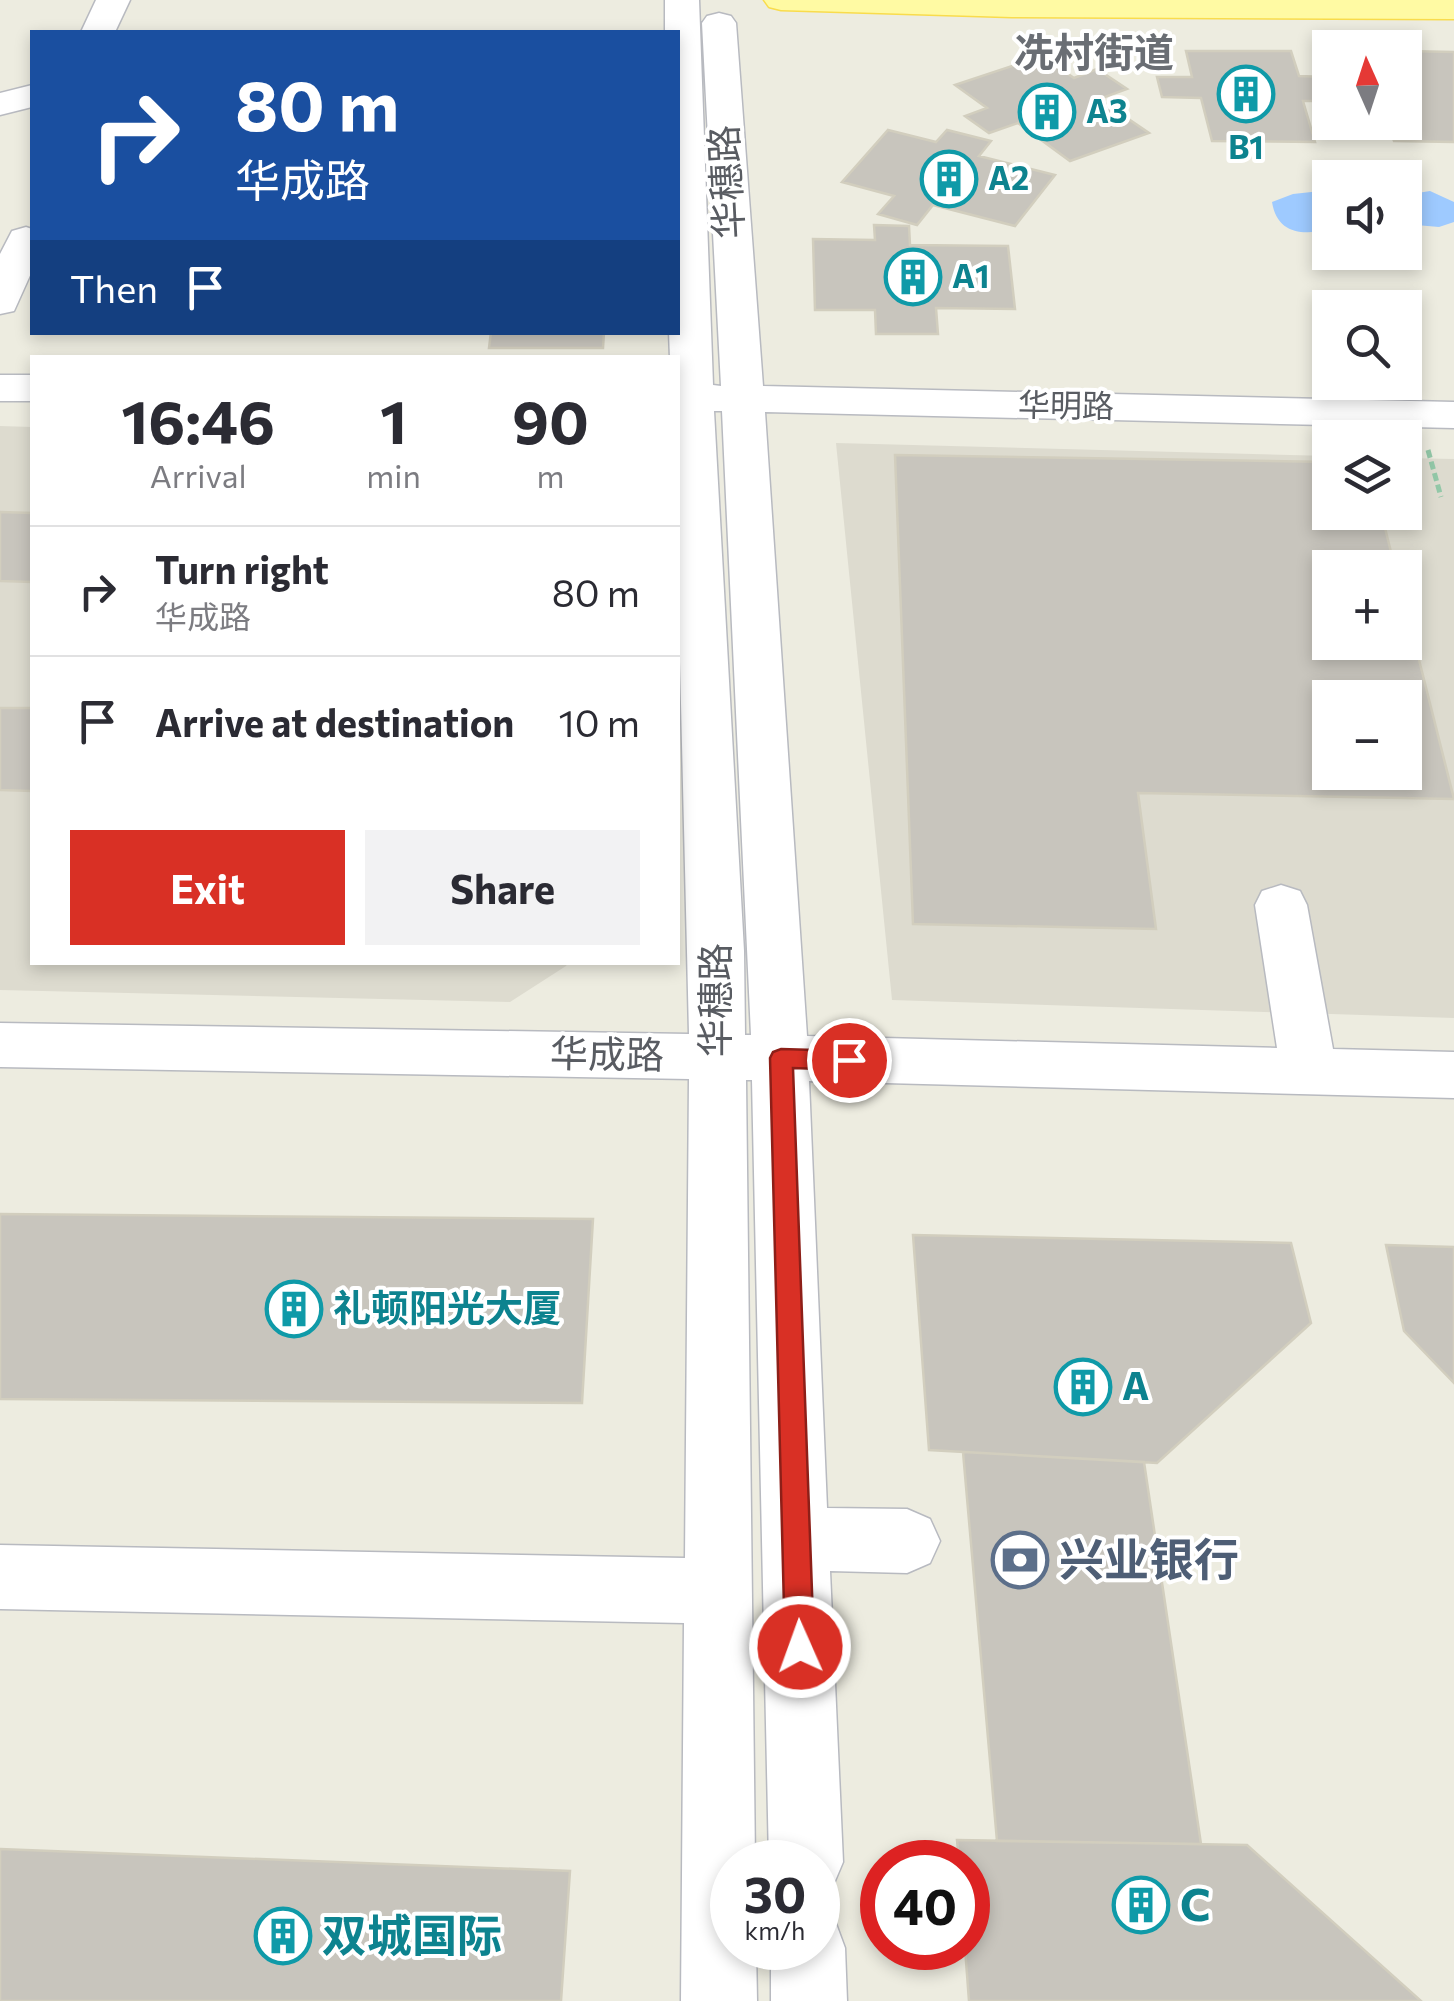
<!DOCTYPE html>
<meta charset="utf-8">
<style>
:root{--surface:#fff;--page:#f2f2f3;--text:#2b2b33;--muted:#7c7c81;--line:#e1e1e2;--accent:#d93025}
body{margin:0;font-family:Commissioner,"Noto Sans SC",sans-serif;background:var(--page);color:var(--text);height:100vh;display:flex;flex-direction:column;font-size:38px;white-space:nowrap}
*{box-sizing:border-box;margin:0}
p{font-size:32px;color:var(--muted)}
.icon{flex:none;width:55px;height:55px;fill:none;stroke:currentColor;stroke-width:2;stroke-linecap:round;stroke-linejoin:round}
.map{position:relative;flex:1;overflow:hidden}
.panel{position:absolute;left:30px;top:355px;width:650px;height:610px;display:flex;flex-direction:column;background:var(--surface);border-radius:0px;box-shadow:0 5px 15px #0003}
.panel>*{flex:none}
.top-card{position:absolute;left:30px;top:30px;width:650px;height:305px;border-radius:0px;box-shadow:0 5px 15px #0003;background:#1a4fa0;color:#fff;overflow:hidden}
.needle{width:65px;rotate:357deg}
.tools{position:absolute;left:1312px;top:30px;display:grid;gap:20px}
.tools a{display:grid;place-items:center;width:110px;height:110px;border-radius:0px;background:var(--surface);box-shadow:0 5px 15px #0003;font-size:50px}
.speed{position:absolute;left:710px;top:1840px;display:flex;gap:20px;font-size:50px;font-weight:700;text-align:center}
.speed>*{display:grid;place-content:center;width:130px;height:130px;border-radius:50%;background:var(--surface);box-shadow:0 5px 15px #0003;line-height:1}
.speed small{font-size:25px;font-weight:400}
.speed .limit{border:15px solid #d22;background:#fff;color:#111}
.pin{position:absolute;display:grid;place-items:center;width:85px;height:85px;color:#fff;margin:-42px;border:5px solid #fff;border-radius:50%;box-shadow:0 2px 10px #0007}
.me{position:absolute;width:110px;margin:-55px;rotate:358deg;stroke-linejoin:round;filter:drop-shadow(0 0 8px #0008)}
.turn{display:flex;align-items:center;gap:35px;height:210px;padding:0 40px;font-size:45px}
.turn .icon{width:130px;height:130px;stroke-width:2.5}
.turn b{display:block;font-size:70px;line-height:85px}
.then{display:flex;align-items:center;height:95px;padding:0 40px;background:#0003;gap:20px;font-size:38px}
.eta{display:flex;justify-content:space-evenly;align-items:center;height:170px;text-align:center}
.eta b{font-size:60px;font-weight:700;line-height:70px}
.primary-button{display:flex;gap:20px;margin-top:auto;padding:20px 40px}
.primary-button a{flex:1;height:115px;border-radius:0px;background:var(--accent);color:#fff;font-size:40px;font-weight:700;line-height:115px;text-align:center}
.primary-button a+a{background:var(--page);color:var(--text)}
ul{padding:0;list-style:none}
li{display:flex;align-items:center;gap:30px;height:130px;padding:0 40px;border-top:2px solid var(--line)}
li div{flex:1}
li b{display:block;font-size:38px}
li em{font-style:normal}
.map>svg:first-child{display:block}
.education{fill:#dddbcf;fill-rule:evenodd}
.water{fill:#9ecaff}
.building{fill:#c8c5bd;stroke:#d2cebe;stroke-width:2.5;fill-rule:evenodd}
.lines{fill:none;stroke-linecap:round;stroke-linejoin:round}
.minor-casing{stroke:#b8bac0;stroke-width:3}
.major-casing{stroke:#f9dc4d;stroke-width:3}
.path{stroke:#93c8a8;stroke-width:5;stroke-dasharray:8 4;stroke-linecap:butt}
.minor{fill:#fff;fill-rule:evenodd}
.major{fill:#fffaa3;fill-rule:evenodd}
.route{fill:#d93025;stroke:#8d1f18;stroke-width:2.5}
.labels{text-anchor:middle;stroke-width:8;stroke-linejoin:round;paint-order:stroke}
.far-culture-label{font-size:32px;font-weight:bold;fill:#0d838f;stroke:#fff;text-anchor:start}
.far-street-label{font-size:32px;fill:#595c62;stroke:#fff}
.street-label{font-size:38px;fill:#595c62;stroke:#fff}
.culture-label{font-size:38px;font-weight:bold;fill:#0d838f;stroke:#fff;text-anchor:start}
.far-district-label{font-size:40px;font-weight:bold;fill:#6a6e74;stroke:#fff}
.near-service-label{font-size:45px;font-weight:bold;fill:#4e5e75;stroke:#fff;text-anchor:start}
.near-culture-label{font-size:45px;font-weight:bold;fill:#0d838f;stroke:#fff;text-anchor:start}
</style>
<div class="map">
<svg width="1454" height="2001" viewBox="0 0 1454 2001">
<rect width="100%" height="100%" fill="#edece0"/>
<path class="education" d="M0 426 32 427V962L568 963 566 966 510 1002 0 990Z
M836 443 1330 456V512H1405V458L1454 459V1018L892 1000ZM1330 568H1405V642H1330ZM1330 698H1405V772H1330Z"/>
<path class="water" d="M1330 190V229C1303 236 1277 234 1272 202L1293 194Z
M1430 191 1454 202V222L1439 227 1405 224V195Z"/>
<path class="building" d="M1186 51H1291L1299 76 1325 77 1330 91V101H1303L1315 142 1212 141 1201 98 1162 97 1157 77H1192Z
M1405 51 1454 52V142L1394 141 1387 122H1405Z
M1042 56 1074 78 1097 69 1127 89 1099 99 1149 133 1070 161 1018 123 989 133 965 116 987 108 955 85Z
M888 130 936 142 947 130 991 141 979 156 1055 175 1015 226 933 205 917 225 878 214 894 196 842 182Z
M874 225 909 226 910 245 1008 246 1015 309 936 308 938 334H876L875 310H815L813 239 875 240Z
M491 332H604L603 348H489Z
M895 455 1330 462V512H1381L1395 568H1330V642H1405V604L1454 799 1138 793 1156 929 913 924ZM1330 698H1405V772H1330Z
M0 512 32 513V582L0 581Z
M0 708H32V791L0 790Z
M0 1214 593 1219 582 1403 0 1399Z
M913 1235 1291 1243 1311 1323 1157 1463 929 1450Z
M1386 1245 1454 1247V1383L1404 1331Z
M963 1452 1144 1462 1201 1844 997 1841Z
M957 1840 1247 1845 1421 2001H969L965 1948 968 1862H959Z
M0 1849 570 1871 561 2001H0Z"/>
<g class="lines">
<g class="minor-casing">
<path id="minor" d="M96 0H130L115 32H81Z
M665 0H699L713 385 721 386 702 23 707 16 719 13 731 16 736 23 763 386 1454 402V428L765 412 807 1036 1277 1048 1255 905 1262 891 1281 885 1300 891 1307 905 1333 1049 1454 1052V1098L809 1081 827 1508 907 1509 930 1519 940 1541 930 1563 907 1573 830 1571 843 1862 832 1888 818 1894V1862H769L752 1080H746L755 1862H732V1948H756L757 2001H681L684 1623 0 1609V1545L685 1558 689 1079 0 1067V1023L689 1034 678 579V358H670L669 332H678V32H665ZM714 411H722L751 1035H745L744 951Z
M32 85V107L0 115V93Z
M26 227 32 229V271L14 311 0 314V254L12 231Z
M0 375H32V401H0Z
M818 1914 835 1921 845 1948 847 2001H771V1948H818Z"/>
</g>
<g class="major-casing">
<path id="major" d="M764 0H1454V19L1012 17 781 10 769 7Z"/>
</g>
<path class="path" d="M1405 340 1415 378
M1428 450 1441 497"/>
<use href="#minor" class="minor"/>
<use href="#major" class="major"/>
</g>
<path class="route" d="M781 1049 849 1051 857 1054 861 1060 857 1067 849 1070 793 1068 814 1647 810 1657 800 1661 789 1657 785 1647 770 1058 773 1052Z"/>
<defs>
<g id="building-ring" transform="scale(2.875)"><circle r="9.5" fill="#fff" stroke="#0f9aa8" stroke-width="1.5"/><path d="M-4-6H4V6H1V3H-1V6H-4ZM-2.5-4.3h1.7v1.8h-1.7ZM.8-4.3h1.7v1.8H.8ZM-2.5-1h1.7V.8h-1.7ZM.8-1h1.7V.8H.8Z" fill="#0f9aa8"/></g>
<g id="bank-ring" transform="scale(2.875)"><circle r="9.5" fill="#fff" stroke="#5c6f8a" stroke-width="1.5"/><path d="M-6-4H6V4H-6ZM0-2.3a2.3 2.3 0 1 0 0 4.6a2.3 2.3 0 1 0 0-4.6Z" fill="#5c6f8a"/></g>
</defs>
<g fill-rule="evenodd">
<use href="#building-ring" x="1246" y="94"/>
<use href="#building-ring" x="1047" y="112"/>
<use href="#building-ring" x="949" y="179"/>
<use href="#building-ring" x="913" y="277"/>
<use href="#building-ring" x="294" y="1309"/>
<use href="#building-ring" x="1083" y="1387"/>
<use href="#bank-ring" x="1020" y="1560"/>
<use href="#building-ring" x="1141" y="1905"/>
<use href="#building-ring" x="283" y="1936"/>
</g>
<g class="labels">
<g class="far-culture-label">
<text x="1086" y="123">A3</text>
<text x="1246" y="159" text-anchor="middle">B1</text>
<text x="988" y="190">A2</text>
<text x="952" y="288">A1</text>
</g>
<g class="far-street-label">
<text transform="translate(1066 406) rotate(1)" y="11">华明路</text>
</g>
<g class="street-label">
<text transform="translate(727 182) rotate(-93)" y="13">华穗路</text>
<text transform="translate(716 1000) rotate(-90)" y="13">华穗路</text>
<text transform="translate(607 1055) rotate(1)" y="13">华成路</text>
</g>
<g class="culture-label">
<text x="333" y="1322">礼顿阳光大厦</text>
<text x="1122" y="1400">A</text>
</g>
<g class="far-district-label">
<text x="1094" y="67">冼村街道</text>
</g>
<g class="near-service-label">
<text x="1059" y="1576">兴业银行</text>
</g>
<g class="near-culture-label">
<text x="1180" y="1921">C</text>
<text x="322" y="1952">双城国际</text>
</g>
</g>
</svg>
<div class="tools">
<a><svg class="needle" viewBox="-14 -14 28 28"><path d="M0-13l5 13h-10z" fill="#e53935"/><path d="M0 13l5-13h-10z" fill="#7c7c81"/></svg></a>
<a><svg class="icon" aria-label="sound" viewBox="0 0 24 24"><path d="M4 9h4l5-4v14l-5-4H4zM17 9q2 3 0 6"/></svg></a>
<a><svg class="icon" aria-label="search" viewBox="0 0 24 24"><circle cx="10" cy="10" r="6"/><path d="M15 15l6 6"/></svg></a>
<a><svg class="icon" aria-label="layers" viewBox="0 0 24 24"><path d="M12 4l9 5-9 5-9-5zM3 14l9 5 9-5"/></svg></a>
<a>+</a>
<a>−</a>
</div>
<div class="speed"><div>30<small>km/h</small></div><div class="limit">40</div></div>
<div class="pin" style="left:849px;top:1060px;background:#d93025"><svg class="icon" aria-label="arrive" viewBox="0 0 24 24"><path d="M6 21V4h12l-3 4 3 4H6"/></svg></div>
<svg class="me" style="left:800px;top:1647px" viewBox="-20 -20 40 40"><circle r="17" fill="#d93025" stroke="#fff" stroke-width="3"/><path d="M0-11L8 9 0 5-8 9z" fill="#fff"/></svg>
<div class="top-card">
<div class="turn"><svg class="icon" aria-label="right" viewBox="0 0 24 24"><path d="M7 20v-9h11M14 6l5 5-5 5"/></svg><div><b>80 m</b>华成路</div></div>
<div class="then">Then<svg class="icon" aria-label="arrive" viewBox="0 0 24 24"><path d="M6 21V4h12l-3 4 3 4H6"/></svg></div>
</div>
<section class="panel">
<div class="eta">
<div><b>16:46</b><p>Arrival</p></div>
<div><b>1</b><p>min</p></div>
<div><b>90</b><p>m</p></div>
</div>
<ul>
<li><svg class="icon" aria-label="right" viewBox="0 0 24 24"><path d="M7 20v-9h11M14 6l5 5-5 5"/></svg><div><b>Turn right</b><p>华成路</p></div><em>80 m</em></li>
<li><svg class="icon" aria-label="arrive" viewBox="0 0 24 24"><path d="M6 21V4h12l-3 4 3 4H6"/></svg><div><b>Arrive at destination</b></div><em>10 m</em></li>
</ul>
<div class="primary-button"><a>Exit</a><a>Share</a></div>
</section>
</div>
